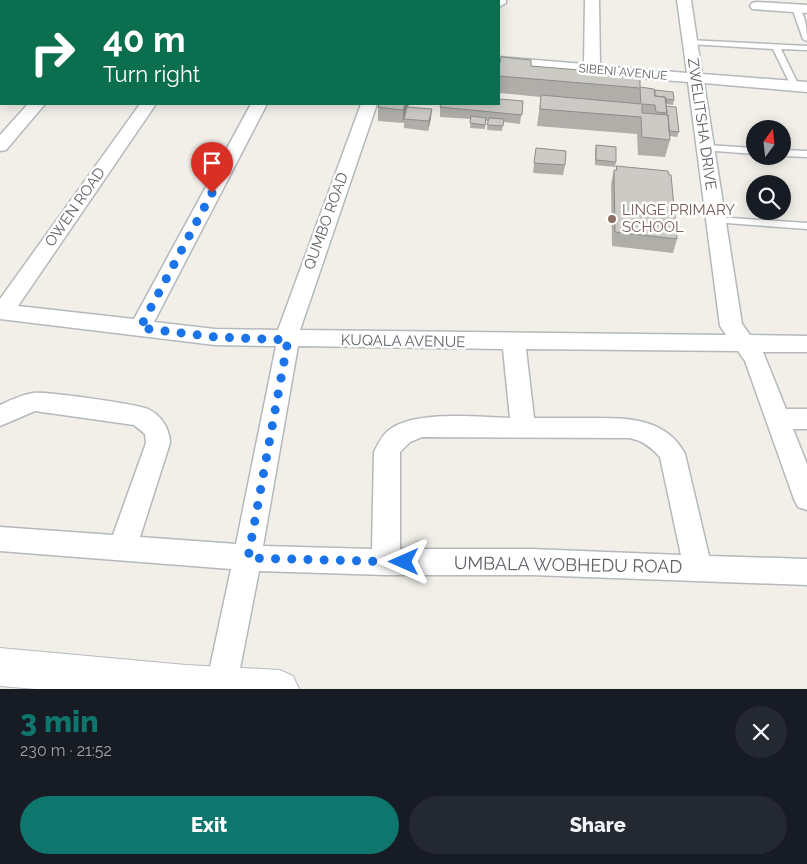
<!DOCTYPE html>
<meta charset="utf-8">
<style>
:root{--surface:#171b24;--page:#242831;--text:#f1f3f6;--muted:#9ea1a6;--accent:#0f766e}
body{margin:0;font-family:Raleway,sans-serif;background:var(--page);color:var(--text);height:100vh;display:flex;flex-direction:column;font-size:19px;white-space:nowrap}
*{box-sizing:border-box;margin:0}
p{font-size:16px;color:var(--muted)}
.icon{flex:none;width:28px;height:28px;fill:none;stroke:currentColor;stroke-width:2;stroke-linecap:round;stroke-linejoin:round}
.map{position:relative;height:689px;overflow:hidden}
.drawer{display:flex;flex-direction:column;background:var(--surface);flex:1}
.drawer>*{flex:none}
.top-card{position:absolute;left:0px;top:0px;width:500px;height:105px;box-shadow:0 2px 12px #0003;background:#0b6e4f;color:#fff;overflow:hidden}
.needle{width:32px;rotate:15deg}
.tools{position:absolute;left:746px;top:120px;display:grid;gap:10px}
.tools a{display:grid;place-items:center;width:45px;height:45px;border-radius:50%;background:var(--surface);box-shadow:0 2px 12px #0003;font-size:25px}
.pin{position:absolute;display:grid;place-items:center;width:42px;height:42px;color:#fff;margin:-51px -21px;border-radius:50% 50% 50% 0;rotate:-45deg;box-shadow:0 0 5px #0007}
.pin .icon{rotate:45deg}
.me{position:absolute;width:55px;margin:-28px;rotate:270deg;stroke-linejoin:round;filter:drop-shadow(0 0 4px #0008)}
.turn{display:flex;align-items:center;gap:18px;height:105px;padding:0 20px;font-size:22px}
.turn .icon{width:65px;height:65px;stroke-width:2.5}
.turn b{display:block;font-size:35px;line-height:42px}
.round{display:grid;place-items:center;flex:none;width:52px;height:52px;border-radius:26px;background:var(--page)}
.overview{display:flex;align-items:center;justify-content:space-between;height:85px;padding:0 20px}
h1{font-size:30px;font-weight:800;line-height:38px;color:var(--accent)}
.button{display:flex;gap:10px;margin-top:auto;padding:10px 20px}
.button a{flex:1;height:58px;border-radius:30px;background:var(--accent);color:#fff;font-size:20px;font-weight:800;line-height:58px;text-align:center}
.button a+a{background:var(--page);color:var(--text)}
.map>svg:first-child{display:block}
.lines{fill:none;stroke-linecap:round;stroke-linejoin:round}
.service-casing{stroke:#b5b8bc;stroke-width:3}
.minor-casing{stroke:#b5b8bc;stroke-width:3}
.secondary-casing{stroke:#b6babf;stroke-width:2}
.service{fill:#fff;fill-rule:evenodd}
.minor{fill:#fff;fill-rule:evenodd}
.secondary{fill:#fff;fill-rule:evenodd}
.wall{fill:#afaea9}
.shaded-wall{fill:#8f8d8a}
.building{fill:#cccac5;stroke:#8f8d8a}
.route{stroke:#1a73e8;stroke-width:9;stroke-dasharray:0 16.2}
.education-dot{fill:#8d6e63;stroke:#fff;stroke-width:2}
.labels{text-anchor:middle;stroke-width:5;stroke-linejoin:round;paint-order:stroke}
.far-street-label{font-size:12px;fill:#5f6368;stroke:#fff}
.street-label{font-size:15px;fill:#5f6368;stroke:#fff}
.education-label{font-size:15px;fill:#785e54;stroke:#fff;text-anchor:start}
.near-street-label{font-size:18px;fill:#5f6368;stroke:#fff}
</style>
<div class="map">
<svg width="807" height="689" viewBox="0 0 807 689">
<rect width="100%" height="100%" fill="#f1efe8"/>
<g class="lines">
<g class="service-casing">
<path id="service" d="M796 6C806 12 807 31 807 41L803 39 792 8Z
M687 40 807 46V50L781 49 799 86 792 88 773 49 690 44 686 42Z
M705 145 755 148V154L702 150V146Z
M782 150 807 151V157L782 156Z
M716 217 807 223V229L713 222 711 220Z"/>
</g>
<g class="minor-casing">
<path id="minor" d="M399 0H413V1H399Z
M492 0H506V3L499 7V1Z
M585 0H599L600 66 687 73 677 0H691L702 74 807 82V92L704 83 742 324 750 335 807 336V352H763L786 409H807V429H793L807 464V510L798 507 794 499 745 361 738 351 526 349 534 418C554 418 573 418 593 418 628 418 666 418 685 454L709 556 807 559V585L532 575H386L259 571 236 689H208L206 686 231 569 0 551V527L113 535 146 443 145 434 134 425 35 411 0 426V405C11 400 21 395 33 393 44 391 137 404 148 409 161 415 170 429 170 443L140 537 236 544 276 346 215 345 0 319V299L140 104H156L18 306 134 319 251 104H267L154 322 215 329 278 330 361 104H377L300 330 726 335 720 326 688 82 499 67V57L584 64ZM298 346 503 349 510 418C478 417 415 410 389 430 382 435 378 444 374 452L372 549 263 546ZM422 437 629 438C642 440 651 447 660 457L681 555 532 549H400V452L410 442Z
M757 2 807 5V13L752 9 750 6 752 3Z
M28 104H45L6 150 0 151V135Z"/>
</g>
<g class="secondary-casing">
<path id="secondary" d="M0 648 186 665 280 670 293 676 299 689H36L0 686Z"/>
</g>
<use href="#service" class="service"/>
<use href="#minor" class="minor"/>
<use href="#secondary" class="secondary"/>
</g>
<path class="wall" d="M499 63 531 66 655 90 674 100 673 105 666 104 679 132 677 137 670 136V140L665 157 638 155 637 134 537 126 541 97 499 93Z
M523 101 520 124 503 122 502 131 487 130 488 121H486L485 129 470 128 471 119 440 117V107Z
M379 104H409L408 107 431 118 428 131 404 128V122L403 123 378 121V107Z
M596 145 616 162 615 167 595 165V150Z
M536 148 565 165 563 175 533 173Z
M616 166 677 239 673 253 612 246 611 184 614 170H616Z"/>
<path class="shaded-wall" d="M405 104H409L404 119 403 123V110Z
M432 109 431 118 428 131 429 121Z"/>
<path class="building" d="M501 57 531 60V66L640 75V87L654 89 655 96 665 97 667 113 656 112 655 105 642 104V113L668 115 670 140 642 137 641 117 540 109 541 95 641 104 640 88 499 76V63H500Z
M655 90 673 92 674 100 666 99V103L665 97 655 96Z
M499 99 523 101 522 115 440 107 441 104H499Z
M379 104H405L403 110 378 107Z
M666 106 676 107 679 132 669 131 668 115H666L667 113Z
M407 107 432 109 429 121 404 119Z
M471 116 486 118 485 125 470 123Z
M489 118 504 119 503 126 487 125Z
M596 145 616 147V162L596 160Z
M536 148 566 151 565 165 534 163Z
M616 166 668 171 669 175H671L677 239 615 232 614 170H617Z"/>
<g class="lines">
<path class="route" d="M212 193 140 328 215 337 288 340 248 558 404 562"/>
</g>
<circle class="education-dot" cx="612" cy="219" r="5"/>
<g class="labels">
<g class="far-street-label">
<text transform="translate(623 72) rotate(5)" y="4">SIBENI AVENUE</text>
</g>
<g class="street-label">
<text transform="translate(702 124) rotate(82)" y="5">ZWELITSHA DRIVE</text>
<text transform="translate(75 207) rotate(-55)" y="5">OWEN ROAD</text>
<text transform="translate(326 221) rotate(-70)" y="5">QUMBO ROAD</text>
<text transform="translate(403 341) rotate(1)" y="5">KUQALA AVENUE</text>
</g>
<g class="education-label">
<text x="622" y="215">LINGE PRIMARY<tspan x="622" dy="17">SCHOOL</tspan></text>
</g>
<g class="near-street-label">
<text transform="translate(568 565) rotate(1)" y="6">UMBALA WOBHEDU ROAD</text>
</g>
</g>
</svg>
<div class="tools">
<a><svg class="needle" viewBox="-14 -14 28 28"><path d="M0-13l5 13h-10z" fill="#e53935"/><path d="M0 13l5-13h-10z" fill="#9ea1a6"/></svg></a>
<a><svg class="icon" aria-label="search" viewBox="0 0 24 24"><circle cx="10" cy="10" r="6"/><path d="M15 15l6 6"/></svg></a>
</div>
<div class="pin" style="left:212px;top:193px;background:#d93025"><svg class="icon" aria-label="arrive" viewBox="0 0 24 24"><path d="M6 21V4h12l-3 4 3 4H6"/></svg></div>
<svg class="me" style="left:404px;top:562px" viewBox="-20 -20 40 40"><path d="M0-17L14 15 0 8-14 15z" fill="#1a73e8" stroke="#fff" stroke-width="4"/></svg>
<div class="top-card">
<div class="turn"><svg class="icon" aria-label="right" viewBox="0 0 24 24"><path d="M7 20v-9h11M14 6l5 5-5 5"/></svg><div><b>40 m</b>Turn right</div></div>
</div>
</div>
<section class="drawer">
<div class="overview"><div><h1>3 min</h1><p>230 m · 21:52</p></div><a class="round"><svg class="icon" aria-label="close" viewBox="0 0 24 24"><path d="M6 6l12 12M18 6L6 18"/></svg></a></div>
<div class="button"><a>Exit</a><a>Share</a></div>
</section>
